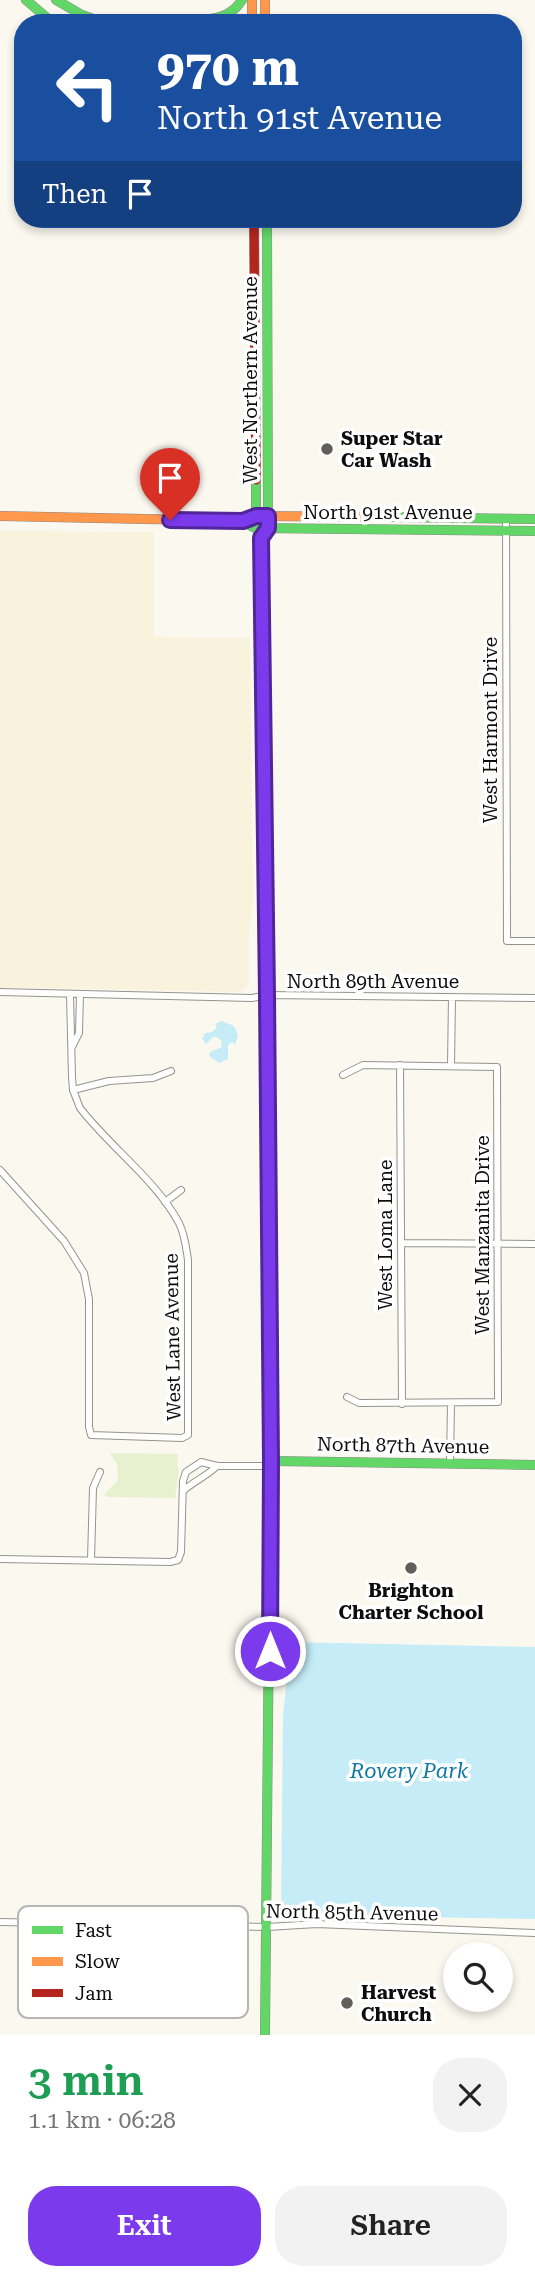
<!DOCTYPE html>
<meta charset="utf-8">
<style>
:root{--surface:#fff;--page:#f2f2f2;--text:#222;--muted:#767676;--accent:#7c3aed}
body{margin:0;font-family:"Roboto Serif",serif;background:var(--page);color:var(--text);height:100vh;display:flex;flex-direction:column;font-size:26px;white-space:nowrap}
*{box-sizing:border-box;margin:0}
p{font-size:23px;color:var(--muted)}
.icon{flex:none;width:38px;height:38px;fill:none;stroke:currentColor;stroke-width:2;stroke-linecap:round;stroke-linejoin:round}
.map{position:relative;height:2035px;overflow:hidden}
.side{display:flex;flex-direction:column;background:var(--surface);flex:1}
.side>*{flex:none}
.top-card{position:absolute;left:14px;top:14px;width:508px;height:214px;border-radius:28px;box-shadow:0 4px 10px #0003;background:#1a4fa0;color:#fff;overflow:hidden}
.fabs{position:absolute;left:443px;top:1942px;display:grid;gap:14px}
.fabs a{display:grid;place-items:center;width:70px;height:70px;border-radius:50%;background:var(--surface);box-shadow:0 4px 10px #0003;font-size:35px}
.pin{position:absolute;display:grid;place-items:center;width:60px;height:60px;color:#fff;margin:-72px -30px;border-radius:50% 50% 50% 0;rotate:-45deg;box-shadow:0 0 7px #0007}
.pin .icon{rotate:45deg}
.me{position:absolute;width:77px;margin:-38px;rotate:0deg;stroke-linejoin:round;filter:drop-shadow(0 0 5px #0008)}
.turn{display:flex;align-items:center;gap:24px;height:147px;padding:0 28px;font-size:32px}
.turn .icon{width:91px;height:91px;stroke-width:2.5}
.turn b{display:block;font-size:49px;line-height:60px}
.then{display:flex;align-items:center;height:66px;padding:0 28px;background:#0003;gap:14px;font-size:26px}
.round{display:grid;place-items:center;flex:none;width:74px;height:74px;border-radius:28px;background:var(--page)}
.head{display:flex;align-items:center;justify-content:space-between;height:119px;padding:0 28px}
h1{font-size:42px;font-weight:600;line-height:52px;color:#1e9e55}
.primary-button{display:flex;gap:14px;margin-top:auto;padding:14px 28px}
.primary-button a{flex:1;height:80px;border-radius:28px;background:var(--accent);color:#fff;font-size:28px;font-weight:600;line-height:80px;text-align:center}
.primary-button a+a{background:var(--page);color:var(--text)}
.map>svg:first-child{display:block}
.farmland{fill:#f9f2dc}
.green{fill:#e8f1cf}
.water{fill:#c5ecf7}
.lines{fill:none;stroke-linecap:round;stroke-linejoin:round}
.street-casing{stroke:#94938f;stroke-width:8}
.fast-casing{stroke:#8b8986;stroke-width:10}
.slow-casing{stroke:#8b8986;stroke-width:10}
.jam-casing{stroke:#8b8986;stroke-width:10}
.street{stroke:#fefefd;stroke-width:6}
.fast{stroke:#63d668;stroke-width:9}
.slow{stroke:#ff974d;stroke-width:9}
.jam{stroke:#b3261e;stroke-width:9}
.route-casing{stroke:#51269a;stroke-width:18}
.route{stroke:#7c3aed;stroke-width:12}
.poi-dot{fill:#605f5c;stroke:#fff;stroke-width:2.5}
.labels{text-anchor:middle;stroke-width:7;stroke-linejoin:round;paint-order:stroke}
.street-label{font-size:19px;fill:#0d0d0d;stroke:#fff}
.poi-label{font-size:19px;font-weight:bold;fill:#0d0d0d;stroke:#fff;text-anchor:start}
.water-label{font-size:21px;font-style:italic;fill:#0f77a5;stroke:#fff}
.key{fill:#fff;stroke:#b6b6b6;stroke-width:2}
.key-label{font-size:19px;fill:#0d0d0d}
</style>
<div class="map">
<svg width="535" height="2035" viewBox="0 0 535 2035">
<rect width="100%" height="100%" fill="#fbf8f0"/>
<path class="farmland" d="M0 531 154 532V637L250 638 253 902 249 934V981L246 988 239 992 0 987Z"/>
<path class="green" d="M110 1453 178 1454 177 1466 179 1469 175 1498 109 1497 104 1495 118 1480 117 1464Z"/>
<path class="water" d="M222 1021 234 1026 238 1035 235 1045 232 1042 228 1045V1059L219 1063 209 1056 210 1052 222 1047 221 1040 214 1036 206 1044 202 1039 205 1033 212 1032 217 1027 215 1024Z
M287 1642 535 1647V1919L281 1915 283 1715 287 1678Z"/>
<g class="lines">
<g class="street-casing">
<path id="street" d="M506 518 507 941H535
M0 992 252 998 267 995 535 998
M72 1047 79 1033 80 995
M400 1065 402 1404
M451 1066 452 997
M343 1075 363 1065 497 1067 498 1402 359 1403 347 1397
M73 1090 109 1081 153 1078 171 1071
M0 1170 64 1241 84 1273 89 1299V1427L91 1435 182 1438 188 1435V1260C186 1247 185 1235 179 1223 156 1180 110 1147 80 1108L73 1090 72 1077 70 995
M165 1202 181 1190
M401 1243 535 1244
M450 1464 451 1403
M183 1491C194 1481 207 1476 217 1466
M0 1559 170 1562 178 1560 181 1552 183 1481 186 1472 201 1462 217 1466H271
M91 1560 93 1488 100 1472
M0 1922 267 1927 317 1924 535 1933"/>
</g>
<g class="fast-casing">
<path id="fast" d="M26 0 53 23
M56 0 82 15 105 23
M175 23C200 17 226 25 242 0
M256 480V528L261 538 267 1095
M388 517 535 519
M251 526 256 528 535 531
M261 538 268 529 267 219
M271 1461 535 1465
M265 2035 270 1515"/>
</g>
<g class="slow-casing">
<path id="slow" d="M252 0V23
M265 0V23
M0 516 243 521 256 516 388 517
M267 1095 270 1515"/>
</g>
<g class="jam-casing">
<path id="jam" d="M254 219 256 480"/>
</g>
<use href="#street" class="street"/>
<use href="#fast" class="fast"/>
<use href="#slow" class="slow"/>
<use href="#jam" class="jam"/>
</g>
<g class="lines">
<g class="route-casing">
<path id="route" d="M170 520 243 521 256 516H268V528L261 538 267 995 271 1461 270 1651"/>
</g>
<use href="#route" class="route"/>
</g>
<g class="poi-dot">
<circle cx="327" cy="449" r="7"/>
<circle cx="411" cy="1568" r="7"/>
<circle cx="347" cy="2003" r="7"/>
</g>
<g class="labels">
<g class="street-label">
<text transform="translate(250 380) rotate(-90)" y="7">West Northern Avenue</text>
<text x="388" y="519">North 91st Avenue</text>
<text transform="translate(490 730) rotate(-90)" y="7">West Harmont Drive</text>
<text x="373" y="988">North 89th Avenue</text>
<text transform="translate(385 1235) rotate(-90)" y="7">West Loma Lane</text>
<text transform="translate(482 1235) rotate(-90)" y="7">West Manzanita Drive</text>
<text transform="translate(172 1337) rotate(-91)" y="7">West Lane Avenue</text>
<text transform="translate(403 1445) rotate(1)" y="7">North 87th Avenue</text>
<text transform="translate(352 1912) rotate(1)" y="7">North 85th Avenue</text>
</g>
<g class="poi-label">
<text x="341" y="445">Super Star<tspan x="341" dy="22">Car Wash</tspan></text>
<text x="411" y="1597" text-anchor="middle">Brighton<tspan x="411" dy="22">Charter School</tspan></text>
<text x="361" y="1999">Harvest<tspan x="361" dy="22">Church</tspan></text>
</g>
<g class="water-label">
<text x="409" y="1778">Rovery Park</text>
</g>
</g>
<rect x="18" y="1906" width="230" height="112" rx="10" class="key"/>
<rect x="32" y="1926" width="31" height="8" fill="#63d668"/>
<rect x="32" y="1957" width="31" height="9" fill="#ff974d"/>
<rect x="32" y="1989" width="31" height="8" fill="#b3261e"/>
<g class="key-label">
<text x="75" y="1937">Fast</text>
<text x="75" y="1968">Slow</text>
<text x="75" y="2000">Jam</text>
</g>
</svg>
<div class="fabs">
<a><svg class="icon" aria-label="search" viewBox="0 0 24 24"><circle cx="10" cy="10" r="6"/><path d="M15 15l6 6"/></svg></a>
</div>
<div class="pin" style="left:170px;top:520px;background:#d93025"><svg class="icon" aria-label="arrive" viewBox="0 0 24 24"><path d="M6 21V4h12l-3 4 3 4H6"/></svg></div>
<svg class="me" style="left:270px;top:1651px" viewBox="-20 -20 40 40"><circle r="17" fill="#7c3aed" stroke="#fff" stroke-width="3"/><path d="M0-11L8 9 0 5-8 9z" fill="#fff"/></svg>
<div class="top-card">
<div class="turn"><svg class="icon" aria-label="left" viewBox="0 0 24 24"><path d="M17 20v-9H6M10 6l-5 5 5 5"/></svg><div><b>970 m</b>North 91st Avenue</div></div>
<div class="then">Then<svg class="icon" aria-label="arrive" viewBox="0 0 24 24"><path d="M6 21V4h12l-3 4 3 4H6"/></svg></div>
</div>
</div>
<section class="side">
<div class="head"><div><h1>3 min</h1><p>1.1 km · 06:28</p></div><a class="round"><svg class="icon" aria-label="close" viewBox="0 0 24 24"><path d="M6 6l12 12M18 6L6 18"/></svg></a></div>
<div class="primary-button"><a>Exit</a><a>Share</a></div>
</section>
